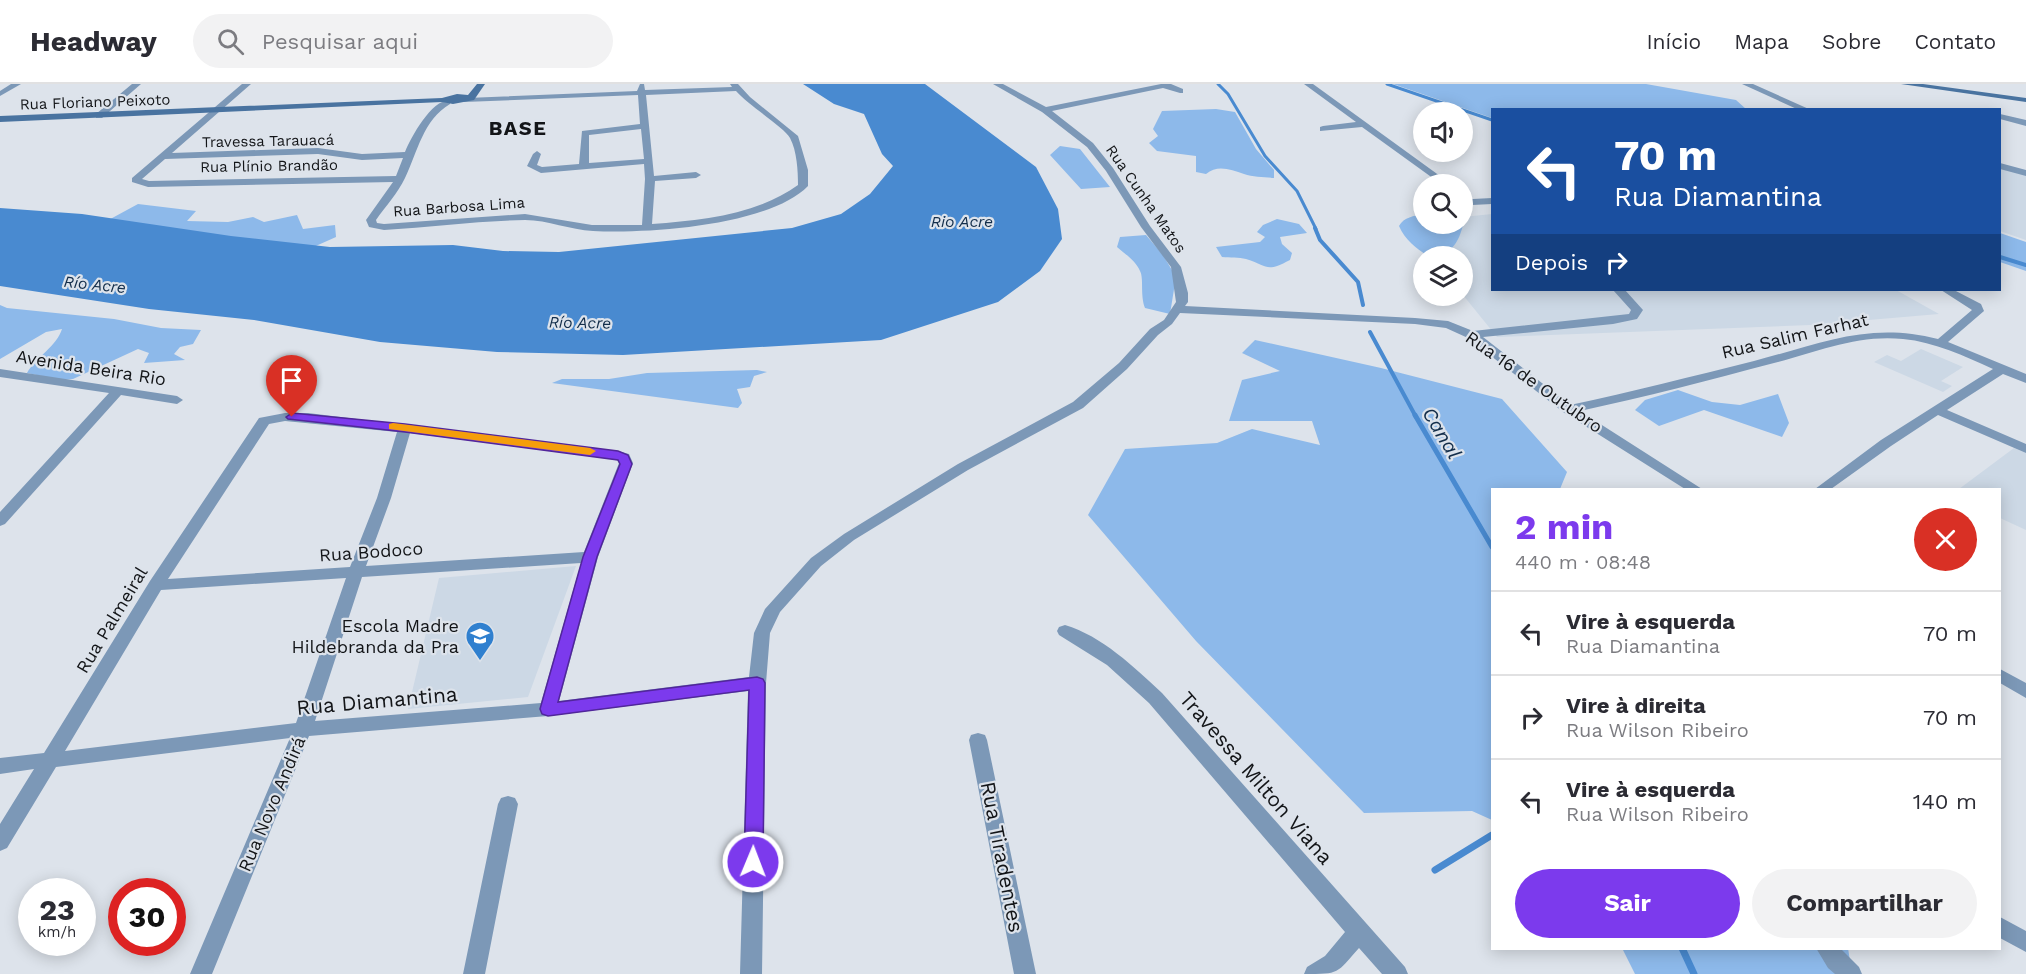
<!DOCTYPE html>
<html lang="pt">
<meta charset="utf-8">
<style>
:root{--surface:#fff;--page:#f2f2f3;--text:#2b2b33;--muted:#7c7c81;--line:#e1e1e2;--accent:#7c3aed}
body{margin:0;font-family:"Work Sans",sans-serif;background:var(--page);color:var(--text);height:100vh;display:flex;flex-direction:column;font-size:22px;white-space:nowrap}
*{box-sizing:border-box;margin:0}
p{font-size:20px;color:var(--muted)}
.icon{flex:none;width:33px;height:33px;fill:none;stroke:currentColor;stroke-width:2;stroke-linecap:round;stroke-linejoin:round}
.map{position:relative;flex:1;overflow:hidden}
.panel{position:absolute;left:1491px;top:404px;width:510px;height:462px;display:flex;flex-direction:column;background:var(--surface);border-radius:0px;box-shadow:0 3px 15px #0003}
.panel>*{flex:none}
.banner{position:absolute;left:1491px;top:24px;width:510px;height:183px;border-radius:0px;box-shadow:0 3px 15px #0003;background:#1a4fa0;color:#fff;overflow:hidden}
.buttons{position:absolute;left:1413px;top:18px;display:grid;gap:12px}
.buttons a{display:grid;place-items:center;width:60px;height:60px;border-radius:50%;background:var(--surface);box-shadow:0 3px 15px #0003;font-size:30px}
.speed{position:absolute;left:18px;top:794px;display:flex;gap:12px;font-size:30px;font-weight:700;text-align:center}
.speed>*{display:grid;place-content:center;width:78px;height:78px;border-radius:50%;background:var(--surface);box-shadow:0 3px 15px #0003;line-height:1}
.speed small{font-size:15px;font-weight:400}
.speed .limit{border:9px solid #d22;background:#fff;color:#111}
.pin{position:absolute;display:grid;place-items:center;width:51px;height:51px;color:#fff;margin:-62px -26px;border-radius:50% 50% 50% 0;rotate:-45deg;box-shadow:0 0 6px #0007}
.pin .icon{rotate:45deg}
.me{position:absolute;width:66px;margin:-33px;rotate:1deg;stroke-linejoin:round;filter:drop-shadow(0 0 4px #0008)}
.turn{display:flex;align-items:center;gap:21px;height:126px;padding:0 24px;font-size:27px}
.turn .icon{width:78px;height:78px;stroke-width:2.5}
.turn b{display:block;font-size:42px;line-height:51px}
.then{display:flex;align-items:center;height:57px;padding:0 24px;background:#0003;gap:12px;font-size:22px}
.round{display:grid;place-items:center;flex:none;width:63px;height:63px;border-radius:32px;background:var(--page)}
.head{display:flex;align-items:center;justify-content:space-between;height:102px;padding:0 24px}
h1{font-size:36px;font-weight:700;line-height:45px;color:var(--accent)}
.button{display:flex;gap:12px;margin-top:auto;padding:12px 24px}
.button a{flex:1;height:69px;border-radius:36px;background:var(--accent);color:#fff;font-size:24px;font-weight:700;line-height:69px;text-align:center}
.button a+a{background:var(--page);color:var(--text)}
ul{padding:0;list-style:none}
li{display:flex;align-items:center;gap:18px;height:84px;padding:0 24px;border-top:2px solid var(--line)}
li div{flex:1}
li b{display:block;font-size:22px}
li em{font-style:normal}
header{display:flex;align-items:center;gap:36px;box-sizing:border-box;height:84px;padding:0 30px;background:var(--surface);border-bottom:2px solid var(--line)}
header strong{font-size:28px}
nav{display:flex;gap:33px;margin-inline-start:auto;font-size:21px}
.search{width:420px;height:54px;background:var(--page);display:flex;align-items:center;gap:15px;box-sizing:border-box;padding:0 21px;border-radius:33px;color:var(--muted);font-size:22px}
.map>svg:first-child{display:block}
.built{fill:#ccd8e5}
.green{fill:#8db9ea}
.water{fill:#498ad0}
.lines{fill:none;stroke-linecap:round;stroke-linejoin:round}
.stream-far3{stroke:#498ad0;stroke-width:3}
.stream-far2{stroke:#498ad0;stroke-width:4}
.stream-far1{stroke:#498ad0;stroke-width:5}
.stream{stroke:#498ad0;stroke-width:7}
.minor{fill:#7c98b7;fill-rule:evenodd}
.tertiary{fill:#7c98b7;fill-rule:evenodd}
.secondary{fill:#4973a0;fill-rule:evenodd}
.route{fill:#7c3aed;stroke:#51269a;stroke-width:1.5}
.slow{fill:#f59e0b}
.labels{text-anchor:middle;stroke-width:4.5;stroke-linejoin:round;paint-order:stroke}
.far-street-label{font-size:15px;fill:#131518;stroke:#dde3eb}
.far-water-label{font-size:16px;font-style:italic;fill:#132e4b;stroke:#dde3eb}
.street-label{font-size:18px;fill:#131518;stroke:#dde3eb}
.poi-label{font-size:18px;fill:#131518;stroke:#dde3eb;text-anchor:end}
.far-district-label{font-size:20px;font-weight:bold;letter-spacing:1.5px;fill:#131518;stroke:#dde3eb}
.water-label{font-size:20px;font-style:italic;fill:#132e4b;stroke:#dde3eb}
.near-street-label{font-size:21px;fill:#131518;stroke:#dde3eb}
</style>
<header>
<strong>Headway</strong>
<div class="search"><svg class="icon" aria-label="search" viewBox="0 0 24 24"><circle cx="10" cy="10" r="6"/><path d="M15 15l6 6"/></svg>Pesquisar aqui</div>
<nav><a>Início</a><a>Mapa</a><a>Sobre</a><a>Contato</a></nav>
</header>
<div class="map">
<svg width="2026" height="890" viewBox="0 0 2026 890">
<rect width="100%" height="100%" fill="#dde3eb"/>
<path class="built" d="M2000 83 2026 90V156L2000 147Z
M1492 130V206H1896L1939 230 1810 241 1497 253 1463 211 1462 172H1431L1402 138 1462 140 1463 133Z
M1921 265 1963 283 1941 297 1952 302 1943 308 1874 278 1887 271 1901 277Z
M2014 364 2026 369V446L2000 434V405H1959Z
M576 482 528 613 408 625 439 494Z"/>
<path class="green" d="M1393 0H1646L1736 16 1746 25 1492 26V34Z
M1216 25 1235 28 1256 65 1274 86V94C1264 93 1253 93 1244 90 1231 86 1218 80 1206 90L1196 88V72L1157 67 1149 59 1158 52 1153 45 1162 27Z
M1060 62 1080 65 1110 103 1081 105 1050 71Z
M138 120 196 127 187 137 228 138 253 133 264 138 297 131 303 145 335 141 336 153 300 169 103 139Z
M1423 130 1424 140H1462L1463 134 1464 136C1460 157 1452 173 1428 172 1416 164 1405 156 1399 142 1404 133 1414 132 1423 130Z
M1277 135 1299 140 1307 149 1280 153 1282 160 1292 169 1290 176C1265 189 1269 182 1246 175 1239 173 1230 174 1222 173L1216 163 1260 158 1265 153 1257 148 1263 141Z
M2000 149 2026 158V187L2000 178Z
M1146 151 1163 171 1176 193 1170 230 1145 224C1140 211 1144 194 1140 187 1136 177 1125 170 1117 163L1120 153Z
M0 221 7 224 114 235 161 244 201 246 193 260 180 263 174 270 185 276 144 279 149 269 138 265 73 295 61 296 27 289C36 273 57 262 62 245L46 248 0 275Z
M1255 256 1381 284 1502 315 1567 388 1560 405H1492V736L1472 727 1364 729 1196 557 1088 431 1125 365 1217 359 1252 345 1320 361 1312 337H1229L1242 296 1280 287 1242 269Z
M757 286 767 288 754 292 750 303 737 305 742 319 738 324 552 299 562 295H609L647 289Z
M1678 306 1712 318 1740 321 1778 310 1789 339 1782 353 1704 326 1659 342 1635 326 1645 316Z
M1622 864H1848L1852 890H1635Z"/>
<path class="water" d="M803 0H925L1036 83 1058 125 1062 155 1040 187 998 218 881 256 623 271 497 268 380 258 254 236 149 225 0 202V124L82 130 231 152 330 163 453 161 503 167 559 168 792 144 841 130 870 110 893 82 882 70 864 30 834 20Z"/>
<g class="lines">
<path class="stream-far3" d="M1218 0 1228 10 1265 72 1297 107 1316 145
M1387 0 1492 36"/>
<path class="stream-far2" d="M1315 144 1320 156 1358 198 1363 221
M2000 173 2026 181
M1370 248 1416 333"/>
<path class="stream-far1" d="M1415 331 1492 463"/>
<path class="stream" d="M1435 786 1492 751
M1682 864 1694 890"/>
<path class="minor" d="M132 0H141L102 34H96V30Z
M242 0H251L172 69 318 64 362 70 405 68C411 53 432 15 450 16V20C423 36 418 67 405 94 398 109 385 123 376 136L377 139 384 140 525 130 592 141H642L645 95 644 80 541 89 527 82 533 70 537 67 541 70 537 81 542 83 579 80 582 47 640 40 638 11 464 18 463 16 467 14 637 7 640 0H644L645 6 732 3 730 0H738L750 13 798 52 808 86V102C769 142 647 150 593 147 570 146 548 136 525 136 478 137 431 143 384 146L369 143 366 136 393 98 148 103 132 98V94ZM736 7C748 21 785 44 790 54 797 67 798 87 798 101 756 131 702 136 652 140L655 97 696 94 701 91 696 88 654 92 646 11ZM641 45 644 75 589 79V51ZM318 70 362 76 403 74 396 92 149 97 142 95 165 75Z
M993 0H1003L1046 23 1161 0H1171L1183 5V9H1180L1163 4 1052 27 1093 59 1113 84 1150 142 1181 183 1188 209V218L1185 222 1415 234 1448 237 1473 247 1629 230 1631 226 1613 206H1625L1643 226 1637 235 1613 240 1483 253 1570 321C1632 308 1693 292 1754 277 1820 260 1868 237 1938 255L1972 226 1941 206H1954L1981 220 1984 227 1948 258 2026 290V299L2003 290 1947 326 2026 360V369L1938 331 1891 362 1831 405H1815L1881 356 1993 285C1964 272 1935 258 1903 255 1859 250 1816 268 1774 279 1710 296 1645 313 1580 327L1702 405H1685L1563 328 1468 254 1446 244 1415 240 1180 229 1172 240 1158 251 1127 285 1083 324 968 386 854 456 821 482 780 528 770 549 766 599 762 890H740L748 607 548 632 309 652 212 890H190L290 654 56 683 7 764 0 767V740L34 685 0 690V674L44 669 150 497 257 337 259 334 285 329H308L618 367 629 370 633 379 598 473 559 617 749 593 754 549 765 525 811 474 844 450 958 380 1073 318 1119 279 1150 245 1164 236 1176 218 1171 183 1141 143 1106 87 1087 63 1042 28ZM285 337 397 348 377 414 350 483 168 495 269 340ZM410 349 616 375 619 379 584 468 366 482 391 414ZM581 479 541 619 315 637 362 493ZM346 494 296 639 65 667 161 506Z
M1304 0H1313L1451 100H1441L1362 43 1320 47V43L1323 42 1356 38Z
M1742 0H1753L1811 26H1799Z
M2000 30 2026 36V42L2000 35Z
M2000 79 2026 86V92L2000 85Z
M1462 111 1473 115 1492 114V120L1472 121 1462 118Z
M0 285 177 312 183 316 177 320 121 311 5 440 0 442V428L109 309 0 293Z
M1065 541C1102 552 1134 583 1162 609L1405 883 1408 890H1382L1359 864C1336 890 1340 890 1304 890L1307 883 1325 872 1345 848 1149 619 1107 581 1059 551 1057 547 1059 543Z
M2000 585 2026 599V614L2000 599Z
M978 649 985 651 987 656 1036 890H1014L969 656 971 651Z
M508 712 515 714 518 720 485 890H463L498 720 501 714Z
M2000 833 2026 847V868L2000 854Z
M1816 864H1840L1859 883 1862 890H1835L1828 884Z"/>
<path class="tertiary" d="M11 0H21L0 12V7Z"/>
<path class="secondary" d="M477 0H485L474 16 453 20 442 18 0 38V32L442 14 457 10 468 11Z
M1901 0H1923L2026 14V18Z"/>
</g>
<path class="route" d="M292 329 405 340 618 367 628 371 632 380 597 473 558 618 757 593 763 595 765 599 763 778 760 784 753 786 747 784 744 778 749 606 548 632 542 630 540 625 583 473 620 380 618 376 405 348 288 335 286 333Z"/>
<path class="slow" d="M393 339 590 364 596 367 590 371 389 345V340Z"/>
<defs>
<g id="school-pin" transform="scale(1.5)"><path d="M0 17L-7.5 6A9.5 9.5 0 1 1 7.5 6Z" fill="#3080cf" stroke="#dde3eb"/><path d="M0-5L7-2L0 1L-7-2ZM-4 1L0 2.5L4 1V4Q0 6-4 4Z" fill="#fff"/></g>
</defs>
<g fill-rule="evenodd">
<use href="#school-pin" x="480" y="552"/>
</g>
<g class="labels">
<g class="far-street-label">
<text transform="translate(95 18) rotate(-2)" y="5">Rua Floriano Peixoto</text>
<text transform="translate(268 57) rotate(-1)" y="5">Travessa Tarauacá</text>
<text transform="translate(269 82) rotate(-1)" y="5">Rua Plínio Brandão</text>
<text transform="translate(1146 115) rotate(55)" y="5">Rua Cunha Matos</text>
<text transform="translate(459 123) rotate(-4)" y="5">Rua Barbosa Lima</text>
</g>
<g class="far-water-label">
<text x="962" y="143">Rio Acre</text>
<text transform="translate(95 200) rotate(6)" y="6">Río Acre</text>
<text transform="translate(580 238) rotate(1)" y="6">Río Acre</text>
</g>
<g class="street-label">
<text transform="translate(1795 252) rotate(-13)" y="6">Rua Salim Farhat</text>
<text transform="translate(91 284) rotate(9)" y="6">Avenida Beira Rio</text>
<text transform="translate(1534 298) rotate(35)" y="6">Rua 16 de Outubro</text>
<text transform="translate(371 468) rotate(-4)" y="6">Rua Bodoco</text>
<text transform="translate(112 536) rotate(-59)" y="6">Rua Palmeiral</text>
<text transform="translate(272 720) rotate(-67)" y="6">Rua Novo Andirá</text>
</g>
<g class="poi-label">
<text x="459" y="548">Escola Madre<tspan x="459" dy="21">Hildebranda da Pra</tspan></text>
</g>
<g class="far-district-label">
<text x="518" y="51">BASE</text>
</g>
<g class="water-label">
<text transform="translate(1442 349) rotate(59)" y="7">Canal</text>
</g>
<g class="near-street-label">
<text transform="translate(377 617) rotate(-5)" y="7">Rua Diamantina</text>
<text transform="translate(1256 694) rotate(49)" y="7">Travessa Milton Viana</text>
<text transform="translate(1002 773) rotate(79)" y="7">Rua Tiradentes</text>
</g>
</g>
</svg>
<div class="buttons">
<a><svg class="icon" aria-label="sound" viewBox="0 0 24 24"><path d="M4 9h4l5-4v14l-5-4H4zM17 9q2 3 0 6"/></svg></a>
<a><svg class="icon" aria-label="search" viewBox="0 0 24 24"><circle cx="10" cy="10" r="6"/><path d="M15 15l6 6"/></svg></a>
<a><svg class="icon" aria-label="layers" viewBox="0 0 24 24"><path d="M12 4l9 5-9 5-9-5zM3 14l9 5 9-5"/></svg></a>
</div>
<div class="speed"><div>23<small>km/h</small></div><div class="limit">30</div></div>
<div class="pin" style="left:292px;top:333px;background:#d93025"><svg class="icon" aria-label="arrive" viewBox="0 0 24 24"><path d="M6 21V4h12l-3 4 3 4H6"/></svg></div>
<svg class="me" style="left:753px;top:778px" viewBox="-20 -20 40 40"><circle r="17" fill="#7c3aed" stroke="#fff" stroke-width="3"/><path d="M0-11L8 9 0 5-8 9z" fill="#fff"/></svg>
<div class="banner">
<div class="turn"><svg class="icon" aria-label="left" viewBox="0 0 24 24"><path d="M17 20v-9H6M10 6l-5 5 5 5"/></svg><div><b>70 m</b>Rua Diamantina</div></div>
<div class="then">Depois<svg class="icon" aria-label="right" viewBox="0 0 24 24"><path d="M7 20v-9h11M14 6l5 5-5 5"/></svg></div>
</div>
<section class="panel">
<div class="head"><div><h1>2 min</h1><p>440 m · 08:48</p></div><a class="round" style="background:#d93025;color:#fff"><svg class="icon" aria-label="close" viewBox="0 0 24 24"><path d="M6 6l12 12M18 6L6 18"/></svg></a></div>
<ul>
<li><svg class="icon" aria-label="left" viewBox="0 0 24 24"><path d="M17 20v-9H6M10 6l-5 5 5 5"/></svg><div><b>Vire à esquerda</b><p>Rua Diamantina</p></div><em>70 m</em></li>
<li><svg class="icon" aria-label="right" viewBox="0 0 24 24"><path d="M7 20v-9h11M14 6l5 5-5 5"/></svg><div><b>Vire à direita</b><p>Rua Wilson Ribeiro</p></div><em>70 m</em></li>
<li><svg class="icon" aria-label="left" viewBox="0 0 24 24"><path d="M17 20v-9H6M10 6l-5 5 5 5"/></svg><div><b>Vire à esquerda</b><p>Rua Wilson Ribeiro</p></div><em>140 m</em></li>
</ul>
<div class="button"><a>Sair</a><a>Compartilhar</a></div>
</section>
</div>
